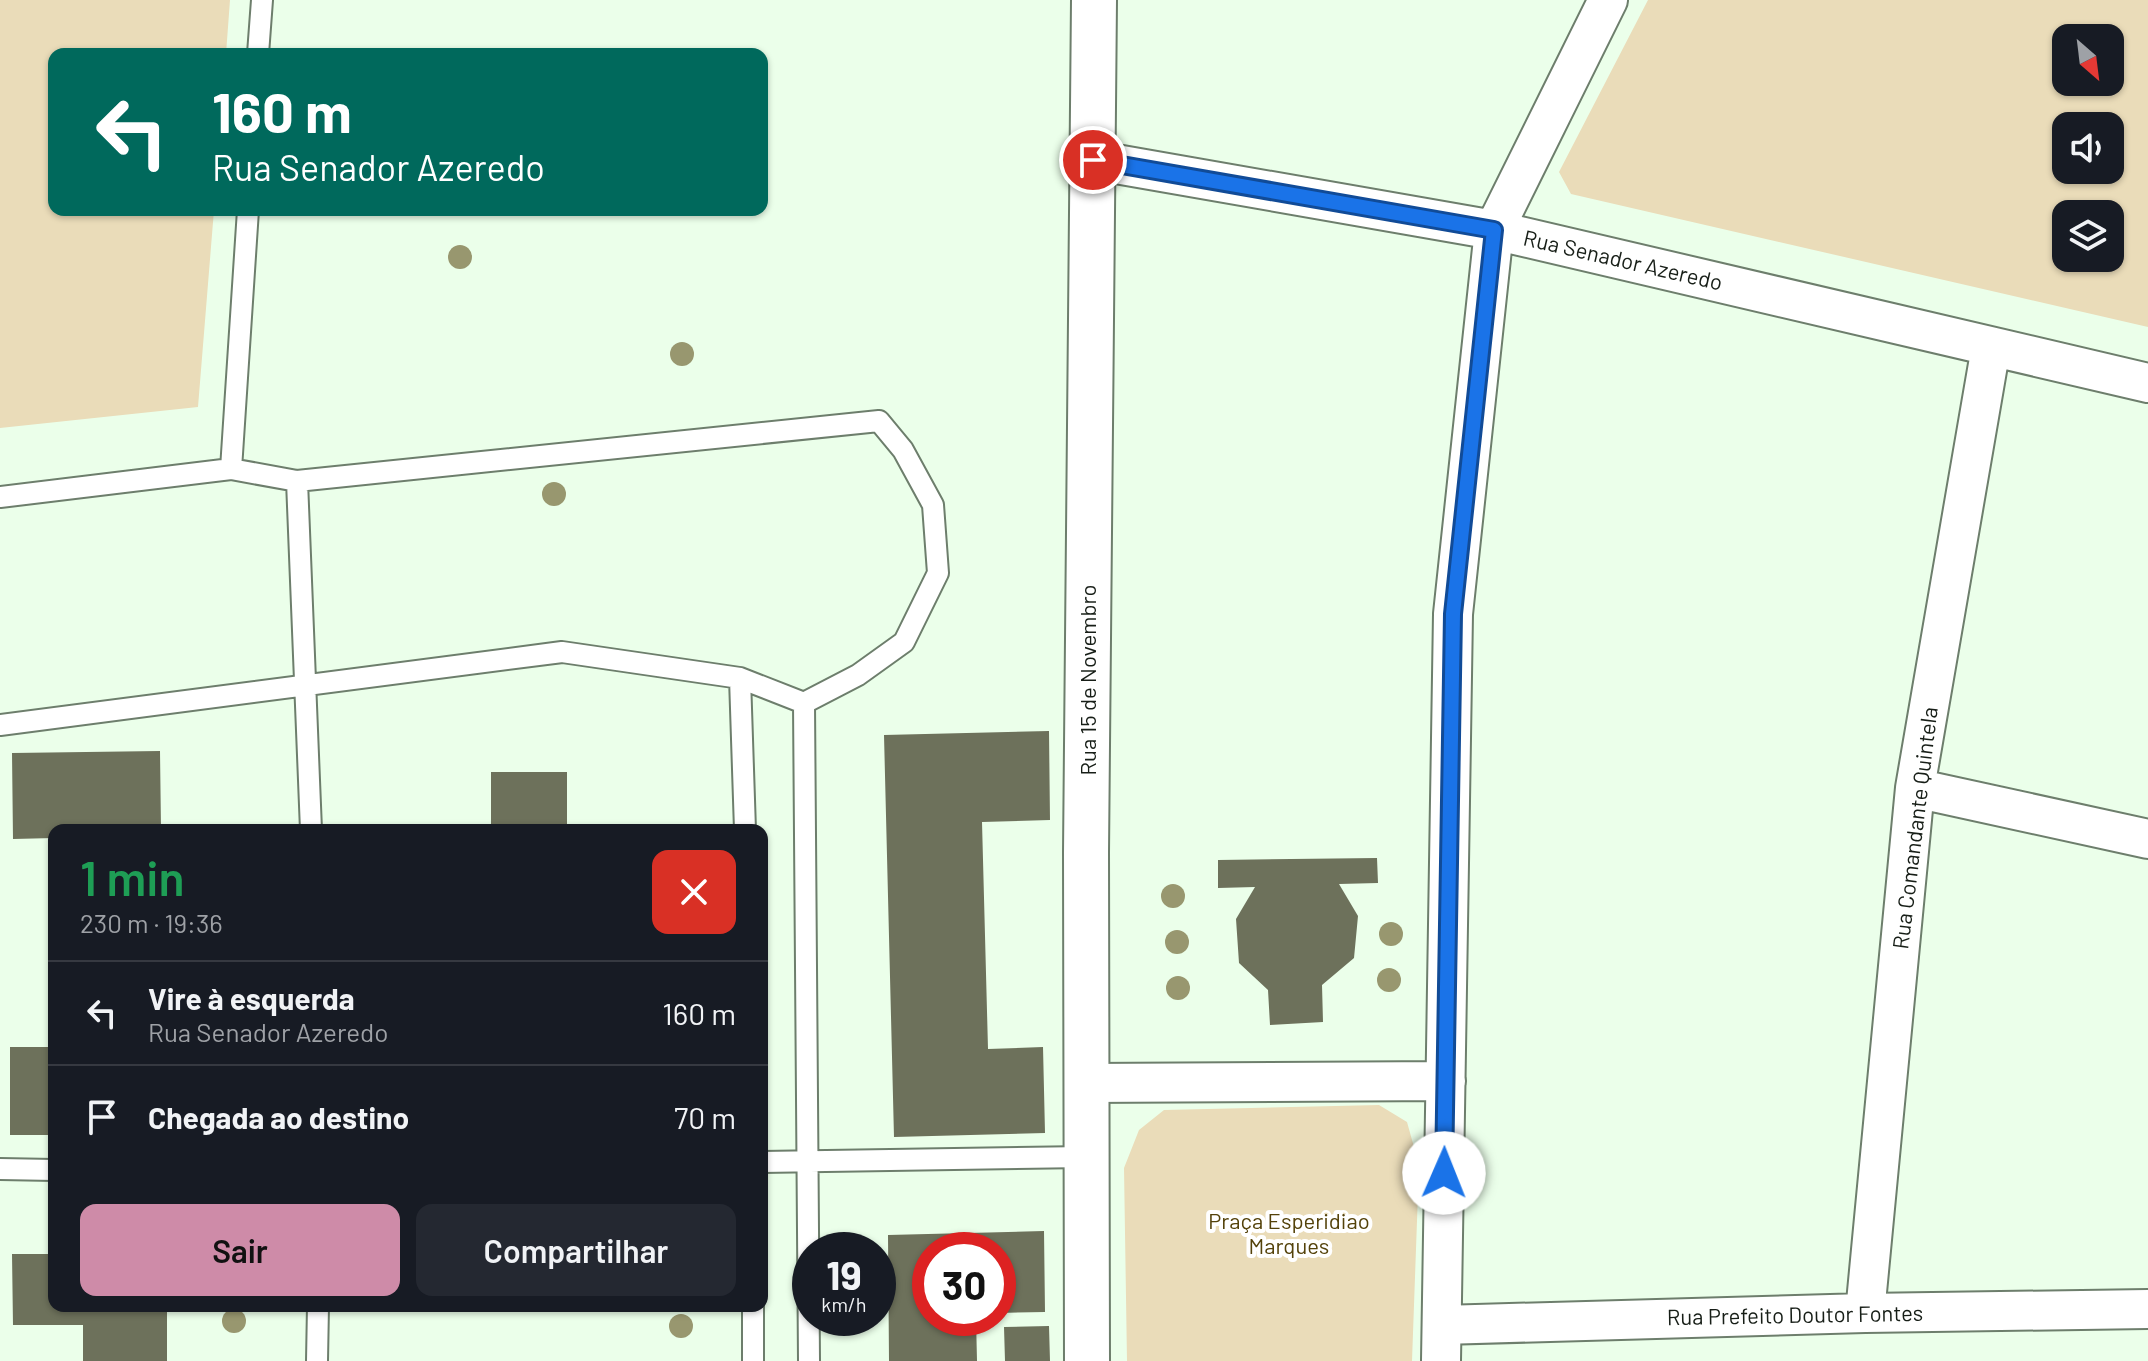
<!DOCTYPE html>
<html lang="pt">
<meta charset="utf-8">
<style>
:root{--surface:#171b24;--page:#242831;--text:#f1f3f6;--muted:#9ea1a6;--line:#363941;--accent:#ce8ba8}
body{margin:0;font-family:Barlow,sans-serif;background:var(--page);color:var(--text);height:100vh;display:flex;flex-direction:column;font-size:30px;white-space:nowrap}
*{box-sizing:border-box;margin:0}
p{font-size:26px;color:var(--muted)}
.icon{flex:none;width:44px;height:44px;fill:none;stroke:currentColor;stroke-width:2;stroke-linecap:round;stroke-linejoin:round}
.map{position:relative;flex:1;overflow:hidden}
.sheet{position:absolute;left:48px;top:824px;width:720px;height:488px;display:flex;flex-direction:column;background:var(--surface);border-radius:16px;box-shadow:0 2px 6px #0004}
.sheet>*{flex:none}
.hud{position:absolute;left:48px;top:48px;width:720px;height:168px;border-radius:16px;box-shadow:0 2px 6px #0004;background:#00695c;color:#fff;overflow:hidden}
.needle{width:52px;rotate:152deg}
.buttons{position:absolute;left:2052px;top:24px;display:grid;gap:16px}
.buttons a{display:grid;place-items:center;width:72px;height:72px;border-radius:16px;background:var(--surface);box-shadow:0 2px 6px #0004;font-size:40px}
.speed{position:absolute;left:792px;top:1232px;display:flex;gap:16px;font-size:40px;font-weight:700;text-align:center}
.speed>*{display:grid;place-content:center;width:104px;height:104px;border-radius:50%;background:var(--surface);box-shadow:0 2px 6px #0004;line-height:1}
.speed small{font-size:20px;font-weight:400}
.speed .limit{border:12px solid #d22;background:#fff;color:#111}
.pin{position:absolute;display:grid;place-items:center;width:68px;height:68px;color:#fff;margin:-34px;border:4px solid #fff;border-radius:50%;box-shadow:0 2px 8px #0007}
.me{position:absolute;width:88px;margin:-44px;rotate:1deg;stroke-linejoin:round;filter:drop-shadow(0 0 6px #0008)}
.turn{display:flex;align-items:center;gap:28px;height:168px;padding:0 32px;font-size:36px}
.turn .icon{width:104px;height:104px;stroke-width:2.5}
.turn b{display:block;font-size:56px;line-height:68px}
.round{display:grid;place-items:center;flex:none;width:84px;height:84px;border-radius:16px;background:var(--page)}
.overview{display:flex;align-items:center;justify-content:space-between;height:136px;padding:0 32px}
h1{font-size:48px;font-weight:600;line-height:60px;color:#1e9e55}
.button{display:flex;gap:16px;margin-top:auto;padding:16px 32px}
.button a{flex:1;height:92px;border-radius:16px;background:var(--accent);color:#111;font-size:32px;font-weight:600;line-height:92px;text-align:center}
.button a+a{background:var(--page);color:var(--text)}
ul{padding:0;list-style:none}
li{display:flex;align-items:center;gap:24px;height:104px;padding:0 32px;border-top:2px solid var(--line)}
li div{flex:1}
li b{display:block;font-size:30px}
li em{font-style:normal}
.map>svg:first-child{display:block}
.green{fill:#eadcb9;fill-rule:evenodd}
.building{fill:#6d715b}
.lines{fill:none;stroke-linecap:round;stroke-linejoin:round}
.service-casing{stroke:#6d7e6c;stroke-width:24}
.minor-casing{stroke:#6d7e6c;stroke-width:42}
.tertiary-casing{stroke:#6d7e6c;stroke-width:48}
.service{stroke:#fff;stroke-width:20}
.minor{stroke:#fff;stroke-width:38}
.tertiary{stroke:#fff;stroke-width:44}
.tree{fill:#98976f}
.route-casing{stroke:#114b97;stroke-width:20}
.route{stroke:#1a73e8;stroke-width:14}
.labels{text-anchor:middle;stroke-width:8;stroke-linejoin:round;paint-order:stroke}
.street-label{font-size:22px;fill:#171e17;stroke:#fff}
.park-label{font-size:22px;fill:#54420a;stroke:#fff}
</style>
<div class="map">
<svg width="2148" height="1361" viewBox="0 0 2148 1361">
<rect width="100%" height="100%" fill="#ebffea"/>
<path class="green" d="M0 0H230L226 54H54V210H214L198 407 0 428Z
M1648 0H2148V327L1571 194 1559 172ZM2066 38H2110V82H2066ZM2066 126H2110V170H2066ZM2066 214H2110V258H2066Z
M1379 1105 1407 1122 1419 1165 1412 1361H1127L1124 1168 1139 1130 1164 1110Z"/>
<path class="building" d="M1049 731 1050 820 982 822 988 1049 1043 1047 1045 1133 894 1137 884 735Z
M160 751 161 830H54V838L13 839 12 753Z
M491 772H567V830H491Z
M1377 858 1378 883 1339 884 1358 916 1354 958 1322 985 1323 1022 1270 1025 1268 990 1239 963 1236 919 1255 887 1218 888V860Z
M10 1047H54V1135H10Z
M1044 1231 1045 1312 998 1313V1250H930V1318H976L977 1361H889L888 1235Z
M12 1254H54V1306H167V1361H83V1325H13Z
M1049 1326 1050 1361H1005L1004 1327Z"/>
<g class="lines">
<g class="service-casing">
<path id="service" d="M258 54 262 0
M231 469 248 210
M297 481 311 830
M0 497 231 469 297 481 879 421 903 450 933 505 938 573 904 642 858 675 804 703 740 678 562 652 0 725
M740 678 745 830
M804 703 809 1361
M762 1162 1086 1157
M0 1169 54 1170
M317 1361 318 1306
M753 1361V1306"/>
</g>
<g class="minor-casing">
<path id="minor" d="M1093 160 1494 230 2148 383
M1915 788 2148 839
M1086 1083 1446 1081
M1865 1313 1915 788 1991 347
M1442 1325 1865 1313 2148 1309
M1441 1361 1453 614 1494 230 1608 0"/>
</g>
<g class="tertiary-casing">
<path id="tertiary" d="M1087 1361 1086 852 1094 0"/>
</g>
<use href="#service" class="service"/>
<use href="#minor" class="minor"/>
<use href="#tertiary" class="tertiary"/>
</g>
<g class="tree">
<circle cx="460" cy="257" r="12"/>
<circle cx="682" cy="354" r="12"/>
<circle cx="554" cy="494" r="12"/>
<circle cx="1173" cy="896" r="12"/>
<circle cx="1391" cy="934" r="12"/>
<circle cx="1177" cy="942" r="12"/>
<circle cx="1389" cy="980" r="12"/>
<circle cx="1178" cy="988" r="12"/>
<circle cx="234" cy="1321" r="12"/>
<circle cx="681" cy="1326" r="12"/>
</g>
<g class="lines">
<g class="route-casing">
<path id="route" d="M1093 160 1494 230 1453 614 1444 1173"/>
</g>
<use href="#route" class="route"/>
</g>
<g class="labels">
<g class="street-label">
<text transform="translate(1623 260) rotate(13)" y="8">Rua Senador Azeredo</text>
<text transform="translate(1088 680) rotate(-90)" y="8">Rua 15 de Novembro</text>
<text transform="translate(1915 828) rotate(-83)" y="8">Rua Comandante Quintela</text>
<text transform="translate(1795 1315) rotate(-1)" y="8">Rua Prefeito Doutor Fontes</text>
</g>
<g class="park-label">
<text x="1289" y="1229">Praça Esperidiao<tspan x="1289" dy="25">Marques</tspan></text>
</g>
</g>
</svg>
<div class="buttons">
<a><svg class="needle" viewBox="-14 -14 28 28"><path d="M0-13l5 13h-10z" fill="#e53935"/><path d="M0 13l5-13h-10z" fill="#9ea1a6"/></svg></a>
<a><svg class="icon" aria-label="sound" viewBox="0 0 24 24"><path d="M4 9h4l5-4v14l-5-4H4zM17 9q2 3 0 6"/></svg></a>
<a><svg class="icon" aria-label="layers" viewBox="0 0 24 24"><path d="M12 4l9 5-9 5-9-5zM3 14l9 5 9-5"/></svg></a>
</div>
<div class="speed"><div>19<small>km/h</small></div><div class="limit">30</div></div>
<div class="pin" style="left:1093px;top:160px;background:#d93025"><svg class="icon" aria-label="arrive" viewBox="0 0 24 24"><path d="M6 21V4h12l-3 4 3 4H6"/></svg></div>
<svg class="me" style="left:1444px;top:1173px" viewBox="-20 -20 40 40"><circle r="19" fill="#fff"/><path d="M0-13L10 11 0 6-10 11z" fill="#1a73e8"/></svg>
<div class="hud">
<div class="turn"><svg class="icon" aria-label="left" viewBox="0 0 24 24"><path d="M17 20v-9H6M10 6l-5 5 5 5"/></svg><div><b>160 m</b>Rua Senador Azeredo</div></div>
</div>
<section class="sheet">
<div class="overview"><div><h1>1 min</h1><p>230 m · 19:36</p></div><a class="round" style="background:#d93025;color:#fff"><svg class="icon" aria-label="close" viewBox="0 0 24 24"><path d="M6 6l12 12M18 6L6 18"/></svg></a></div>
<ul>
<li><svg class="icon" aria-label="left" viewBox="0 0 24 24"><path d="M17 20v-9H6M10 6l-5 5 5 5"/></svg><div><b>Vire à esquerda</b><p>Rua Senador Azeredo</p></div><em>160 m</em></li>
<li><svg class="icon" aria-label="arrive" viewBox="0 0 24 24"><path d="M6 21V4h12l-3 4 3 4H6"/></svg><div><b>Chegada ao destino</b></div><em>70 m</em></li>
</ul>
<div class="button"><a>Sair</a><a>Compartilhar</a></div>
</section>
</div>
